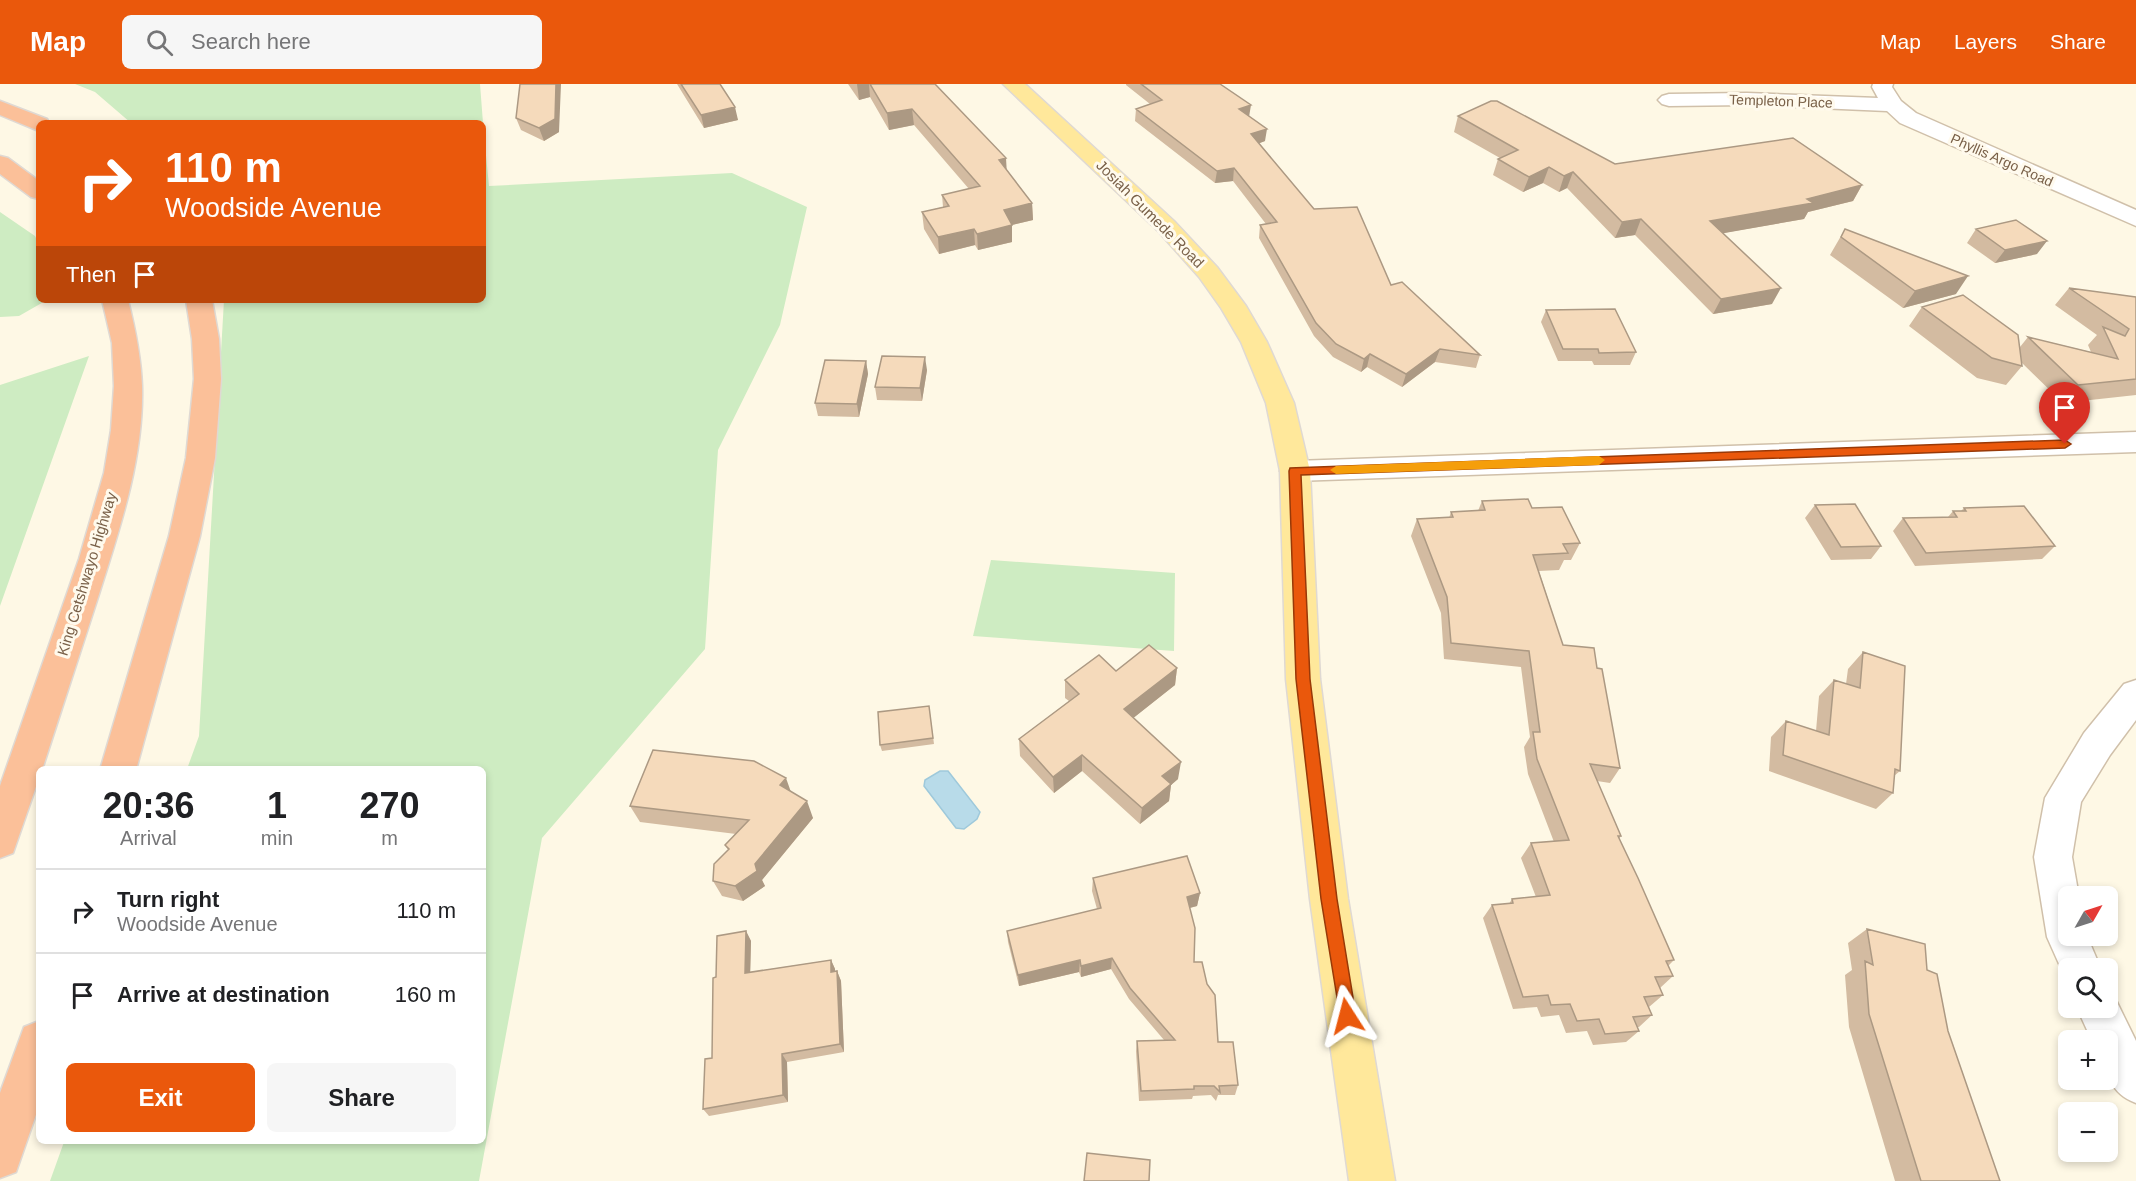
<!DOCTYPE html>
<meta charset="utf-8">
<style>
:root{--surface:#fff;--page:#f6f6f6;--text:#202124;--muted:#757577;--line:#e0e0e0;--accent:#ea580c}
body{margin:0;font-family:Arial,sans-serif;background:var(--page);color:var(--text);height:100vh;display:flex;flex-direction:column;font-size:22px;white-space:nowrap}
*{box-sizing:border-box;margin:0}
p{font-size:20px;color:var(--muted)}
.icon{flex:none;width:33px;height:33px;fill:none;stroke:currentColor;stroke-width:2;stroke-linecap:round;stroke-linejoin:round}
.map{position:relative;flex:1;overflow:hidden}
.panel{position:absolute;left:36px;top:682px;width:450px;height:378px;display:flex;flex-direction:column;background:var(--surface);border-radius:9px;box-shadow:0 3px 9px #0003}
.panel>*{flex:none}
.banner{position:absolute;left:36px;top:36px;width:450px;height:183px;border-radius:9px;box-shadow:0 3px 9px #0003;background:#ea580c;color:#fff;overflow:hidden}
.needle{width:39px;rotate:51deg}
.tools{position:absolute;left:2058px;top:802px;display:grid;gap:12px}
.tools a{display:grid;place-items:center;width:60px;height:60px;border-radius:9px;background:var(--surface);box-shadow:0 3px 9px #0003;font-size:30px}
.pin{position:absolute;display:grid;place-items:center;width:51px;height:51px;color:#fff;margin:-62px -26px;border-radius:50% 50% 50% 0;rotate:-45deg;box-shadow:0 0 6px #0007}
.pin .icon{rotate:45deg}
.me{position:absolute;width:66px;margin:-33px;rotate:351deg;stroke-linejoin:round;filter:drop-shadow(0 0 4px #0008)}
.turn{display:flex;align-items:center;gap:21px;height:126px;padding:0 30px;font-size:27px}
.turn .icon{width:78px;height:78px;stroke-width:2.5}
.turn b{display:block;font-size:42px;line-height:51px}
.then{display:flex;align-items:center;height:57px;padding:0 30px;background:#0003;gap:12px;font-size:22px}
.eta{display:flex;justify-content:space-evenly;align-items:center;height:102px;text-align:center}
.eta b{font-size:36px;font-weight:600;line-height:42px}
.cta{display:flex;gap:12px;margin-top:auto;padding:12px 30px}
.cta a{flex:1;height:69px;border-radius:9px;background:var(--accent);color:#fff;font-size:24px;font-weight:600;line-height:69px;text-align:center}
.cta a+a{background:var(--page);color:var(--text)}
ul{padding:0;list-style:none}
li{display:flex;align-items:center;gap:18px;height:84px;padding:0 30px;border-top:2px solid var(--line)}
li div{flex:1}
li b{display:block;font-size:22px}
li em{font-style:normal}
header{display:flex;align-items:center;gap:36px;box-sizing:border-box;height:84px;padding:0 30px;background:var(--accent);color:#fff}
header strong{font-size:28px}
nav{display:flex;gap:33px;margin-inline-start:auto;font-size:21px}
.search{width:420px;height:54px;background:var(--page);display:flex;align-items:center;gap:15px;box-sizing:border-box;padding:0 21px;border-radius:9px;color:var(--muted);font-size:22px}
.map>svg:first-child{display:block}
.green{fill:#ceecc2}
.water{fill:#b8dbe9;stroke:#9ec9db;stroke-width:1.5}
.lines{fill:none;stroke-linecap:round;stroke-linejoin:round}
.minor-casing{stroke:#d0c0aa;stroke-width:3}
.primary-casing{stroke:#dfd9d3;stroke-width:3}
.motorway-casing{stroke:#dfd9d3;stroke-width:3}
.minor{fill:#fff;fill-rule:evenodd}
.primary{fill:#ffe89b;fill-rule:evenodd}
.motorway{fill:#fbc099;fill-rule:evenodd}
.wall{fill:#d3bba1}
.shaded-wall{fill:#ac9983}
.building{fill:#f5dabb;stroke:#ac9983;stroke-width:1.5}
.route{fill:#ea580c;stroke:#983908;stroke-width:1.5}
.slow{fill:#f59e0b}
.labels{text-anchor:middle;stroke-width:6;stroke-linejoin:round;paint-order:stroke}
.far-street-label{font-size:14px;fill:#796048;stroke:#fffaed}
.street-label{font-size:15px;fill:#796048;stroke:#fffaed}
</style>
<header>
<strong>Map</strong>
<div class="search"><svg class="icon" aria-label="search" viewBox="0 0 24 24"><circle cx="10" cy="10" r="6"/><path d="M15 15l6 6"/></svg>Search here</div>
<nav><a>Map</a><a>Layers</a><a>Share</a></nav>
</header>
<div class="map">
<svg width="2136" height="1097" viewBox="0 0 2136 1097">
<rect width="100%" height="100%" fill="#fef8e5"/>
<path class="green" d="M75 0H480L483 39H131L95 8Z
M483 41 489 102 732 89 807 123 780 241 718 366 705 565 542 754 479 1097H50L64 1058H483V686L187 685 199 652 224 216H483Z
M0 128 35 152 39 160V216H47L19 232 0 233Z
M89 272 0 522V301Z
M991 476 1175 489 1174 567 973 552Z"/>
<path class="water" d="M940 687H948L980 728 977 735 964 745 956 744 924 702 925 696Z"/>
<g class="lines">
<g class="minor-casing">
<path id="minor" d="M1873 0H1893L1892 3 1901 17 1916 29 2136 126V142L1900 39 1887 27 1747 21 1669 22 1662 20 1658 16 1662 12 1669 10 1747 9 1878 14 1872 3Z
M2136 348V368L1295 397 1285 394 1280 387 1285 380 1295 377Z
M2136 596V636L2110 671 2081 718 2072 773 2079 813H2068V852H2087L2101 885H2068V900L2047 853 2034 773 2045 714 2084 649 2124 600Z
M2108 907 2113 910 2136 957V1019C2105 1007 2108 986 2108 957H2092L2077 924H2108Z"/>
</g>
<g class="primary-casing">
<path id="primary" d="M1003 0H1025L1174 137 1217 183 1246 222 1267 258 1294 319 1310 387 1320 595 1348 815 1395 1097H1349L1310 815 1286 595 1280 387 1266 319 1241 258 1221 224 1199 193 1158 147Z"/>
</g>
<g class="motorway-casing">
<path id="motorway" d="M0 17 47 35 49 39H39V47L0 31Z
M0 72 8 74 39 97V115L31 113 0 90Z
M102 216H128C135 244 141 272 142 302 144 372 121 441 100 507 81 567 61 626 42 686H39V694L13 769 0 774V702L79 475 104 389 111 346 114 302 112 259Z
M186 216H212L219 255 221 295 215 374 200 452 136 686H100L169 452 186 374 194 295 192 255Z
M39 937V1022L16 1088 0 1094V1009L24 943Z"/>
</g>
<use href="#minor" class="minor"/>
<use href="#primary" class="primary"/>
<use href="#motorway" class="motorway"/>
</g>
<path class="wall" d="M677 0H720L738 36 704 44Z
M848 0H935L1007 86 1032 119 1033 136 1012 141V158L978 166 975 161 939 170 924 145 922 128 943 123 942 111 969 105 914 41 889 46 870 13 859 16Z
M1126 0H1220L1249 32 1265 57 1259 59 1314 125 1391 201 1480 271 1476 284 1435 278 1402 303 1367 283 1361 288 1333 273 1314 252 1259 154 1260 141 1266 140 1233 97 1215 99 1135 37 1136 25 1150 20 1126 1Z
M1458 32 1615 80 1862 101 1853 117 1808 128 1804 135 1723 149 1772 220 1713 230 1635 151 1615 154 1567 104 1559 108 1543 99 1523 108 1493 91 1498 75 1500 74 1454 48Z
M516 34 559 48 544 57 521 46Z
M1845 145 1956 210 1903 224 1830 171Z
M1976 145 2037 170 1995 179 1967 159Z
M2069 204 2136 213V311L2063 319 2021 278 2022 282 2006 301 1977 294 1909 242 1922 223 2020 263 2028 253 2091 268 2088 261 2097 251 2055 221Z
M1546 226 1636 268 1630 281H1594L1592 277H1558L1541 238Z
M866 277 868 290 859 333 818 332 815 319Z
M927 286 922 317 877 316 875 303Z
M1482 417 1532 424 1580 459 1571 476H1564L1559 486 1539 487 1563 561 1597 584 1620 684 1610 699 1597 697 1621 752 1619 755 1674 876 1668 882 1673 892 1660 904 1663 911 1649 923 1652 931 1639 943H1637L1639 947 1626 958 1593 961 1587 947 1566 949 1559 931 1541 933 1537 923 1513 925 1483 834 1492 821 1509 820 1512 815 1536 813 1521 774 1531 759 1554 758 1528 690 1524 663 1530 653 1521 583 1444 575 1441 529 1411 452 1417 435 1449 434 1451 428 1478 427Z
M1815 421 1881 462 1871 475 1831 476 1805 434Z
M1964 424 2055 462 2042 475 1915 482 1893 447 1903 434 1948 433 1953 427H1961Z
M1863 568 1900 687 1894 692 1893 709 1876 725 1769 687 1771 653 1786 637 1816 647 1819 612 1834 596 1846 600 1848 585Z
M1177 584 1175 601 1133 634 1178 695 1171 701 1169 717 1140 740 1082 687 1054 709 1020 672 1019 655 1069 617 1065 614V596L1116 587Z
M929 622 934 660 882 667 880 661Z
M791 707 813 734 762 796 765 802 743 817 722 812 713 797 728 766 725 761 736 750 640 738 630 722Z
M1093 794 1200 809 1197 822 1190 824 1194 878 1218 958 1238 1001 1235 1011H1218L1216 1017 1211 1011 1193 1012 1192 1015 1139 1017 1136 967 1137 957 1164 956 1129 915 1111 885 1081 893 1079 888 1019 902 1008 858 1007 847 1097 825 1092 807Z
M1867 845 1927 886 2000 1097H1895L1849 943 1845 891 1852 886 1848 859Z
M746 847 751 857 750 888 831 876 835 885V888L837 887 841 897 844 968 787 978 788 1018 709 1032 703 1025 712 974 716 893Z"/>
<path class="shaded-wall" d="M556 0H561L559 48 544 57 539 44Z
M857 0H869L870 13 859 16Z
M1251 21 1249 33 1239 25Z
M735 23 738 36 704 44 701 31Z
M912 25 914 41 889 46 887 29Z
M1267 45 1265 57 1250 63 1251 50Z
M1006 74 1007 91 999 76Z
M1549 83 1543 99 1523 108 1529 93Z
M1234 84 1233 97 1215 99 1217 87Z
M1573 88 1567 104 1559 108 1564 92Z
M1862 101 1853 117 1808 128 1804 135 1702 153 1710 137Z
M1032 119 1033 136 1012 141V158L978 166 977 150 1004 126Z
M1641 135 1635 151 1615 154 1622 138Z
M974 145 975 161 939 170 938 153Z
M2047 157 2037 170 1995 179 2005 166Z
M1968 192 1956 210 1903 224 1915 207Z
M1781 204 1772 220 1713 230 1721 215Z
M1440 265 1435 278 1402 303 1406 290Z
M1370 270 1367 283 1361 288 1364 275Z
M925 273 927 286 922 317 920 304Z
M866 277 868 290 859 333 857 320Z
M1177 584 1175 601 1122 643 1124 625Z
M1082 671V687L1054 709 1053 693Z
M1181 678 1178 695 1171 701 1169 717 1140 740 1142 724 1162 692Z
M786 694 792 711 780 701Z
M807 717 813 734 762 796 765 802 743 817 735 802 755 780Z
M1200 809 1197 822 1185 825 1187 813Z
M746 847 751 857 750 898 745 889Z
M1112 874 1111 885 1081 893V882Z
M831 876 835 885V897L831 888Z
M1080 876 1079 888 1019 902 1018 891Z
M837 887 841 897 844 968 840 960Z
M782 970 787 978 788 1018 783 1011Z"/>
<path class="building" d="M520 0H556L555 35 539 44 516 34Z
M681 0H720L735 23 701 31Z
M870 0H935L1006 74 999 76 1032 119 1004 126 1012 141 977 150 974 145 938 153 922 128 949 122 942 111 980 102 912 25 887 29Z
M1141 0H1220L1251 21 1239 25 1267 45 1251 50 1314 125 1357 123 1391 201 1402 198 1480 271 1440 265 1406 290 1370 270 1364 275 1336 260 1316 239 1260 141 1277 138 1234 84 1217 87 1136 25 1162 16Z
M1491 17H1497L1615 80 1793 54 1862 101 1807 115 1813 119 1710 137 1781 204 1721 215 1641 135 1622 138 1573 88 1564 92 1549 83 1529 93 1498 75 1518 66 1458 32Z
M2016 136 2047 157 2005 166 1976 145Z
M1845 145 1968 192 1915 207 1841 153Z
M2069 204 2136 213V295L2078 301 2028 253 2118 275 2103 243 2125 252 2129 245Z
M1963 211 2018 251 2022 282 1992 274 1922 223Z
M1615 225 1636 268 1599 269 1598 265H1563L1546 226Z
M882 272 925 273 920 304 875 303Z
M825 276 866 277 857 320 815 319Z
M1528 415 1532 424 1562 423 1580 459 1563 460 1568 469 1533 471 1563 561 1594 564 1597 584 1602 585 1620 684 1590 680 1621 752H1618L1638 794 1674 876 1666 877 1673 892 1655 893 1663 911 1644 913 1652 931 1633 933 1639 947 1605 950 1599 935 1577 937 1570 920 1551 921 1548 911 1523 913 1492 821 1513 819 1512 815 1550 811 1531 759 1569 756 1537 675 1533 648H1540L1529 567 1451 559 1447 513 1417 435 1453 433 1451 428 1485 426 1482 417Z
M1855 420 1881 462 1841 463 1815 421Z
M2024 422 2055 462 1926 469 1903 434 1957 433 1953 427H1966L1964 424Z
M1149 561 1177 584 1124 625 1181 678 1162 692 1171 700 1142 724 1082 671 1053 693 1019 655 1079 610 1065 596 1099 571 1116 587Z
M1863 568 1905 582 1900 687 1895 685 1893 709 1783 671 1786 637 1829 651 1834 596 1860 604Z
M929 622 933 654 880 661 878 628Z
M653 666 754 677 786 694 780 701 807 717 755 780 757 787 735 802 713 797 714 780 729 765 725 761 749 736 630 722Z
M1187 772 1200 809 1187 813 1195 844 1194 878H1202L1207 900 1215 911 1218 958H1233L1238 1001 1219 1002 1220 1008 1214 1002H1194V1005L1141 1007 1137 957 1175 956 1130 904 1112 874 1081 882 1080 876 1018 891 1007 847 1101 824 1093 794Z
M1867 845 1925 860 1927 886 1937 890 1948 947 2000 1097H1921L1869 930 1865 877 1873 881Z
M746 847 745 889 831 876V888L837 887 840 960 782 970 783 1011 703 1025 705 975 712 974 713 894 716 893 717 852Z
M1087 1069 1150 1076 1149 1097H1084Z"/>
<path class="route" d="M2065 356 2071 360 2065 364 1301 391 1310 595 1337 815 1356 932 1353 938 1347 941 1341 938 1321 815 1296 595 1289 387 1290 384Z"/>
<path class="slow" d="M1599 372 1605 376 1599 381 1336 390 1330 386 1336 382Z"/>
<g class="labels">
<g class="far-street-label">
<text transform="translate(1781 17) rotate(2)" y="5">Templeton Place</text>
<text transform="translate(2002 76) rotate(24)" y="5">Phyllis Argo Road</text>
</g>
<g class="street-label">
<text transform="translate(1150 130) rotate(45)" y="5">Josiah Gumede Road</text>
<text transform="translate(87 490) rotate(-73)" y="5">King Cetshwayo Highway</text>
</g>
</g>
</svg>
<div class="tools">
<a><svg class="needle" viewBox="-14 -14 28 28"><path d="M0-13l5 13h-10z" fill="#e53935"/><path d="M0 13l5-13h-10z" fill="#757577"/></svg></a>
<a><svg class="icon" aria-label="search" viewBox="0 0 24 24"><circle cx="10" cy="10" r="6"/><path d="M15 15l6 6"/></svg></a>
<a>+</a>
<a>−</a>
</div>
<div class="pin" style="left:2065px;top:360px;background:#d93025"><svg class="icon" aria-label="arrive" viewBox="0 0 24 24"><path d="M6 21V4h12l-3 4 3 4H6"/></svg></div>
<svg class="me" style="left:1347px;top:932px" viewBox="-20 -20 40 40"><path d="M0-17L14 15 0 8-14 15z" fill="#ea580c" stroke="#fff" stroke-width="4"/></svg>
<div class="banner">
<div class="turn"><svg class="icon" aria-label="right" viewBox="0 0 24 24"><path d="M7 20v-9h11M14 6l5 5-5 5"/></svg><div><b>110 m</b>Woodside Avenue</div></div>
<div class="then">Then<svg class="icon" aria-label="arrive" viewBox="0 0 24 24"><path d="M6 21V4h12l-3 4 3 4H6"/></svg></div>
</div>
<section class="panel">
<div class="eta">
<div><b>20:36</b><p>Arrival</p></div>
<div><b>1</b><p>min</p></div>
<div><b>270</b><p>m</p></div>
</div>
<ul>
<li><svg class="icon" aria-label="right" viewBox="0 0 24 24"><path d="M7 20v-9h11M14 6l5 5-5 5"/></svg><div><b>Turn right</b><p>Woodside Avenue</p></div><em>110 m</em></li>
<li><svg class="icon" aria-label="arrive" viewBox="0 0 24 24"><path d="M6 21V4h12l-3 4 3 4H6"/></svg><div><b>Arrive at destination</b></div><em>160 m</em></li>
</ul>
<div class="cta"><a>Exit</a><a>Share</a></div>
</section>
</div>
